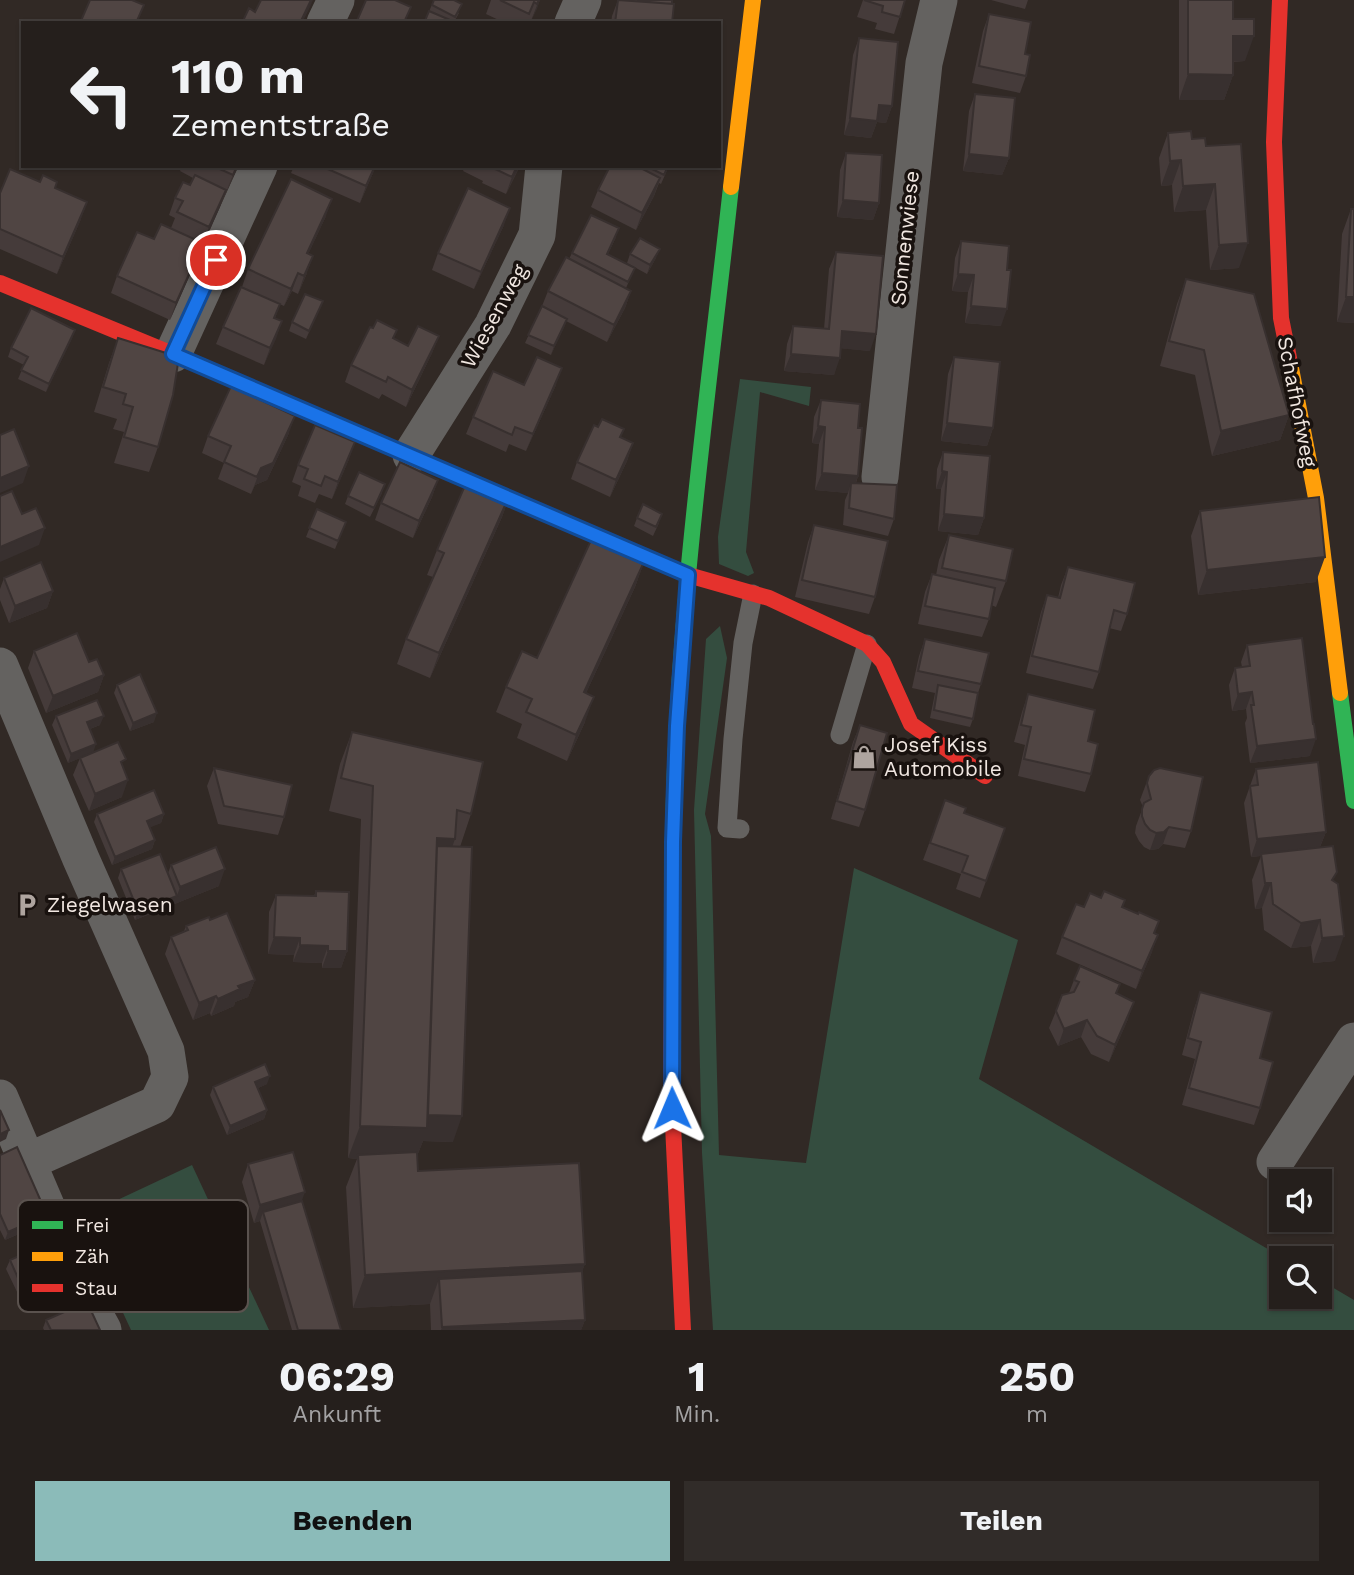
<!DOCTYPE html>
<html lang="de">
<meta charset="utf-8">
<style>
:root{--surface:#251f1c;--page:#312c29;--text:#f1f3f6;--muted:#a3a2a3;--line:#423d3b;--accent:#8bbbb9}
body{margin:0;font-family:"Work Sans",sans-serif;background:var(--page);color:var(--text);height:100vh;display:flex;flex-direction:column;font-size:26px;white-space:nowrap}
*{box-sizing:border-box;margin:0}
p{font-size:23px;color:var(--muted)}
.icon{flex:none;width:38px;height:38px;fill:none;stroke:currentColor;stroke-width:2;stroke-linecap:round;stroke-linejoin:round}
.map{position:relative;height:1330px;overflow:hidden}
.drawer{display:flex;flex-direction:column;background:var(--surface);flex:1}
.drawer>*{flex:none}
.banner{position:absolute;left:21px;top:21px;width:700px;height:147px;border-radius:0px;box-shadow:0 2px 5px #0004,0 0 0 2px var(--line);background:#251f1c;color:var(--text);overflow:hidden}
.buttons{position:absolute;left:1269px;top:1169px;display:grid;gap:14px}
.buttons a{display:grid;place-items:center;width:63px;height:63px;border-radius:0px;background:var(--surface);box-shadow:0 2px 5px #0004,0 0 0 2px var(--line);font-size:35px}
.pin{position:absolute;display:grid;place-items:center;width:60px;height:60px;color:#fff;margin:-30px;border:4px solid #fff;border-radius:50%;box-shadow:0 2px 7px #0007}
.me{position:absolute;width:77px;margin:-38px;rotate:359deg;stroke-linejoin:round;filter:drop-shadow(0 0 5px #0008)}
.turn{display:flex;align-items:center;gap:24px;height:147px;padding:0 35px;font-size:32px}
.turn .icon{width:91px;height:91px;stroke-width:2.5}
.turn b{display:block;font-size:49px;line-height:60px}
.eta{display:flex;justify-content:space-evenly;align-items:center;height:119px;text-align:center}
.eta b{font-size:42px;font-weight:700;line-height:49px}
.primary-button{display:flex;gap:14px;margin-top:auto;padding:14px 35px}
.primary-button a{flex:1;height:80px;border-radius:0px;background:var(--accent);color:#111;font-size:28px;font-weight:700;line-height:80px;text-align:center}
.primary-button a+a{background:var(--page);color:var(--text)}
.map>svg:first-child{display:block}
.green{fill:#344d3f}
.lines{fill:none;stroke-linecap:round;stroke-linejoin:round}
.lane{stroke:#646260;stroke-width:19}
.street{stroke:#646260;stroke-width:37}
.fast{stroke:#30b455;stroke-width:16}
.slow{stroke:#ff9f0a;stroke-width:16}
.jam{stroke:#e5322d;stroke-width:16}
.wall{fill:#453b3a}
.shaded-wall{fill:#38302f}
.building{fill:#504543;stroke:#38302f;stroke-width:2}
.route-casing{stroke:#114b97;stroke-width:18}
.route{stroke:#1a73e8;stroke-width:12}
.labels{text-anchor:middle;stroke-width:7;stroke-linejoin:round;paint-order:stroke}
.street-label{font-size:21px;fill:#f1e7e1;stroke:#19120f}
.poi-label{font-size:21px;fill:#f1e7e1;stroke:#19120f;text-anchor:start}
.key{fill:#19120f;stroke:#5a524e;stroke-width:2}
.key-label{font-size:19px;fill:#f1e7e1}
</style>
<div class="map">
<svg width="1354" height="1330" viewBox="0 0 1354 1330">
<rect width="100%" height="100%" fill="#312925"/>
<path class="green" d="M740 379 811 387 809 406 760 392 746 552 754 573 748 576 719 564 718 537Z
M720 626 727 658 705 814 711 836 719 1155 806 1163 854 868 1018 940 979 1079 1283 1258H1281V1297H1320V1280L1354 1300V1330H713L702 1153 694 810 706 639Z
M192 1165 269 1330H131L79 1218Z"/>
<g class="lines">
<path class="lane" d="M840 735 867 644
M740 829 727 828 733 739 743 643 753 594"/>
<path class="street" d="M325 23 336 0
M573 23 583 0
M173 354 259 166
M411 455 493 325 537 235 544 166
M880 477 924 63 939 0
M0 666 81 859 166 1051 170 1077 157 1104 27 1162
M0 1098 86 1299 103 1330
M1275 1162 1354 1041"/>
<path class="fast" d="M340 426 676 570
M1340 693 1354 801
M673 847C675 626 707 406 731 187"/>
<path class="slow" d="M731 187 753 0
M1290 363 1316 498 1340 693"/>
<path class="jam" d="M1280 0 1274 142 1281 318 1290 363
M0 283 204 367 340 426
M676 570 688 575 769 598 867 644 883 662 911 724 985 776
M673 847 671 1084 683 1330"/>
</g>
<path class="wall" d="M434 0 459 13 454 22 424 23Z
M491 0H540L531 21 528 20 526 23H505L486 14Z
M618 0H672V23H611L612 16Z
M863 0H905L894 34 875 29 877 23 857 17Z
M991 0H1028L1025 9Z
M1179 0H1233V19L1245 61 1233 62V75L1224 100H1179Z
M989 14 1025 54 1026 76 1020 93 972 83 983 31Z
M859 38 892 106 886 123 877 122 871 138 844 135 853 55Z
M975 94 1009 158 1002 175 963 171 969 111Z
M1168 133 1192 139 1206 146 1239 268 1210 270 1206 210 1174 212 1172 185 1161 186 1159 158Z
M846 153 879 203 873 220 837 217 840 170Z
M182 166H238L170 320 111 293 117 276 154 239 171 228 175 218 169 215 175 198 190 185 193 178 180 171Z
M294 166H376L360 203 291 173Z
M465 166H520L506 194 482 183 483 181 463 171Z
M610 166H669L661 184 659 183 654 196 636 230 591 207 598 190Z
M55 188 81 219 57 274 0 249V193Z
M1351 209 1354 323 1337 322 1342 234Z
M326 216 308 254 307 273 298 294 292 291 284 306 242 287 248 269Z
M504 225 474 289 432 270 438 253Z
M616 237 608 254 635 268 626 288 631 291 625 308 607 342 566 321 551 355 525 343 542 306 548 291 569 259 572 253Z
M961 241 1001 326 965 323 968 292 952 291 955 258Z
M836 252 870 351 841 348 834 375 784 371 787 344 793 326 824 329 829 269Z
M630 254 656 258 647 274 627 263Z
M1186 279 1289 415 1280 440 1212 456 1195 375 1160 366 1177 304Z
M323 301 306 339 289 331 292 322Z
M280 304 275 318 282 321 264 365 216 344 223 327Z
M75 330 46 392 18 379 24 365 8 357 11 348Z
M439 336 432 353 406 407 382 394 379 399 345 382 351 365 394 338 408 346Z
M118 338 158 447 149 472 114 463 124 432 113 429 117 419 94 412 109 363Z
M954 357 993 428 987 446 941 441 948 374Z
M524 385H556L526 451 509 444 506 452 466 434 473 417Z
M821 400 858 428V476L856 483 894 519 888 536 843 525 845 500 848 493 815 490 819 444 812 443 814 417Z
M289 433 267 480 255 485 251 494 218 479 224 463 202 453 208 436Z
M633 443 627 461 610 497 571 479 577 462Z
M943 452 984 518 978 535 938 531 941 489H936L937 469Z
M349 459 332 499 319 494 315 503 298 496 301 486 292 482 298 465Z
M438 480 432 497 413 538 375 520 381 503Z
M511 492 502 517 430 678 397 664 406 639 433 577 427 575 437 550Z
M382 493 370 517 345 504 348 496Z
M317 509 346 522 335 549 306 537Z
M1200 511 1316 582 1198 595 1191 536Z
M637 518 659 523 653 536 634 526Z
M814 525 875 597 869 614 795 597 808 542Z
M949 535 1006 581 996 607 991 605 989 619 982 637 918 624 925 592 932 574 936 575 939 560Z
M644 562 635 587 586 693 585 722 567 761 517 738 522 724 496 712 506 687Z
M1068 567 1127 614 1121 631 1109 628 1099 672 1093 689 1026 673 1041 612 1047 595 1058 598 1061 585Z
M4 578 53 591 47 608 9 623 0 600V589Z
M925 639 981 684 978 693 973 719 970 727 930 718 935 693 912 688 919 656Z
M1247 645 1310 756 1250 763 1245 723 1247 718 1246 709 1232 711 1229 685 1235 668 1242 667 1241 662Z
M34 651 104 675 98 692 46 713 28 668Z
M117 685 154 722 130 731 114 693Z
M1028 694 1091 774 1085 792 1018 776 1025 745 1014 742 1022 712Z
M56 716 100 725 90 729 93 752 123 768 122 797 89 811 73 775 80 758 68 763 52 725Z
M860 725 865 810 859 827 831 819 853 742Z
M352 732 471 814 460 847 453 1142 423 1141 417 1156 418 1171 585 1264 582 1271 585 1320 581 1330H431L430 1304 353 1308 346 1187 357 1159 348 1158 361 819 329 811 340 764Z
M214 768 284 817 278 835 218 824 207 786Z
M1256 769 1326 832 1320 847 1333 881 1335 961 1313 963 1311 946 1291 948 1264 930 1262 908 1255 909 1252 880 1261 856 1251 857 1244 803Z
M1149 776 1191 831 1185 848 1163 844 1158 849 1150 850 1144 847 1139 841 1135 833 1136 826 1143 807 1140 800Z
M945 800 964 813 1005 828 980 898 956 889 961 874 923 860Z
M97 814H164L161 823 149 827 155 840 152 849 112 865 94 822Z
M171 865 219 886 135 920 118 878 121 869 168 873Z
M316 891 347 951 341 968H322V963L293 962 294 955 268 954 269 912 276 895 314 896Z
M1101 898 1125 900 1122 907 1154 934 1152 952 1136 989 1056 954 1062 937 1084 907Z
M210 920 255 980 248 997 235 1002 234 1006 211 1016 210 1013 193 1020 165 954 171 937 184 931 186 926Z
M1074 980 1120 984 1116 994 1128 1019 1109 1062 1091 1054 1081 1037 1058 1046 1049 1028 1056 1011 1069 993Z
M1200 992 1260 1058V1108L1254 1125 1182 1105 1195 1059 1182 1055 1194 1009Z
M267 1084 258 1088 267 1110 264 1119 227 1135 210 1095 213 1087Z
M0 1155 44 1223 5 1240 0 1230Z
M248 1164 302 1201 341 1330H292L260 1221 254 1223 242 1182Z
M10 1260 76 1279 73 1288 35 1305 29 1292 19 1296 6 1269Z
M46 1320 100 1330H44L43 1328Z"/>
<path class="shaded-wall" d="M311 0H313L310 7 302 23H300Z
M539 0H540L537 9 531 21Z
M1233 36H1254L1245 61 1224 62Z
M1188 74 1233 75 1224 100H1179Z
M879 105 892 106 886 123 877 122 871 138 844 135 850 118Z
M969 154 1009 158 1002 175 963 171Z
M1181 160 1172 185 1161 186 1170 161Z
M237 166H238L226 192 233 175Z
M375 166H376L360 203 366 186Z
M517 166H520L506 194 512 177Z
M660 178 654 196 636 230 642 213Z
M1215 184 1206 210 1174 212 1183 186Z
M226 190 220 207 170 320 176 303 203 243 209 227Z
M332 199 326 216 301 270 307 253Z
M843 200 879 203 873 220 837 217Z
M87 202 81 219 57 274 63 257Z
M510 208 504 225 474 289 481 272Z
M1248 243 1239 268 1210 270 1219 245Z
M660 249 656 258 647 274 650 265Z
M313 256 307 273 298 294 304 276Z
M298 273 292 291 284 306 291 289Z
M958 274 974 275 968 292 952 291Z
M631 291 625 308 607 342 614 325Z
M1346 297H1354V323L1337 322Z
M971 306 1007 309 1001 326 965 323Z
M567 319 564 328 551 355 554 346Z
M282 321 276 339 264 365 270 348Z
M75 330 72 339 46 392 49 384Z
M842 331 876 334 870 351 836 348Z
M439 336 432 353 406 407 412 390Z
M791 354 840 358 834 375 784 371Z
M562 368 556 385 526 451 533 434Z
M1289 415 1280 440 1212 456 1221 431Z
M295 416 289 433 267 480 255 485 251 494 261 468Z
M947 423 993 428 987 446 941 441Z
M818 426 825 427 819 444 812 443Z
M355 442 349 459 332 499 338 482Z
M633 443 627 461 610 497 616 480Z
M29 466 23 483 0 493V478Z
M942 471 947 472 941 489H936Z
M822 473 858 476 852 493 851 483 848 493 815 490Z
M438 480 432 497 413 538 419 521Z
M511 492 502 517 430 678 439 653Z
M944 514 984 518 978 535 938 531Z
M45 528 39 545 0 562V547Z
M1325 557 1316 582 1198 595 1207 570Z
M644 562 635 587 575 717 584 692Z
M53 591 47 608 9 623 15 606Z
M104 675 98 692 46 713 53 696Z
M1252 692 1246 709 1232 711 1238 694Z
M594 697 585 722 567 761 576 735Z
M157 713 154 722 130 731 133 723Z
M104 716 100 725 84 731 87 722Z
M1316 739 1310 756 1250 763 1257 746Z
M96 744 93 753 68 763 71 754Z
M128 780 122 797 89 811 95 794Z
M164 814 161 823 144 830 147 821Z
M1169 827 1163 844 1158 849 1150 850 1156 833Z
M1326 832 1319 849 1251 857 1257 839Z
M437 838 455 839 443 872H434Z
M155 840 152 849 112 865 115 857Z
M225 869 219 886 135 920 138 911 177 896 180 887Z
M1265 883H1271L1262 908 1255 909Z
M1320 920 1311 946 1291 948 1301 923Z
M1158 935 1152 952 1136 989 1142 971Z
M1344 936 1335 961 1313 963 1322 938Z
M274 937 300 938 294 955 268 954Z
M300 945 328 946 322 963 293 962Z
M328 951H347L341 968H322Z
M255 980 248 997 235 1002 234 1006 211 1016 218 999 238 986Z
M216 996 210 1013 193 1020 199 1003Z
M1134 1002 1128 1019 1109 1062 1115 1045Z
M1087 1020 1081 1037 1058 1046 1064 1029Z
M270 1076 267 1084 252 1091 255 1082Z
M267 1110 264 1119 227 1135 230 1126Z
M425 1115 462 1116 453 1142 423 1141 415 1161 358 1155 357 1159 348 1158 360 1126Z
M9 1130 6 1139 0 1142V1134Z
M305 1192 299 1209 263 1212 260 1221 254 1223 260 1205Z
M47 1215 44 1223 5 1240 8 1232Z
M585 1264 573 1296 439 1279 430 1304 353 1308 365 1275Z
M76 1279 73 1288 35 1305 38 1297Z
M32 1283 29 1292 19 1296 22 1287Z
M585 1320 581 1330H441L442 1327Z"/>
<path class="building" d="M90 0H132L144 5 136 23H80Z
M261 0H311L300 23H242L249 8 255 12Z
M366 0H395L411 7 405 20 410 23H356Z
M434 0H454L462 4 455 17 432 5Z
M500 0H539L537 4 534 2 529 14Z
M618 0 674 4 672 23H615Z
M638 0H672V4L638 1Z
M864 0H905L900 17 882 12 883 6Z
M1188 0H1233V19H1254V36H1233V75L1188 74Z
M429 11 457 23H424Z
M989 14 1031 22 1025 54 1030 55 1026 76 979 66Z
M859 38 898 42 892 106 879 105 877 121 850 118Z
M975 94 1015 98 1009 158 969 154Z
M1191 131 1192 139 1205 138 1206 146 1241 144 1248 243 1219 245 1215 184 1183 186 1181 160 1170 161 1168 133Z
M846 153 882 155 879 203 843 200Z
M213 166H237L233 175Z
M321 166H375L366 186Z
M489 166H517L512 177Z
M610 166H637L660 178 642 213 598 190Z
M646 166H668L664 175Z
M10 169 40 182 43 175 57 182 55 188 87 202 63 257 0 229V193Z
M195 175 226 190 209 227 177 212 183 201 175 198 183 182 190 185Z
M291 179 332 199 307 253 313 256 304 276 298 273 291 289 248 269Z
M468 188 510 208 481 272 438 253Z
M1351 209H1354V297H1346Z
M591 215 619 228 607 254 635 268 628 282 572 253Z
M161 224 203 243 176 303 117 276 137 232 154 239Z
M640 238 660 249 650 265 630 254Z
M961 241 1009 246 1007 270H1011L1007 309 971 306 974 275 958 274Z
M836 252 883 256 876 334 842 331 840 358 791 354 793 326 829 329Z
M566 257 631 291 614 325 548 291Z
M1186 279 1254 294 1289 415 1221 431 1204 350 1169 341Z
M241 287 280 304 274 318 282 321 270 348 223 327Z
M305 294 323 301 309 331 292 322Z
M542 306 567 319 554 346 528 335Z
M31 308 75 330 49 384 21 370 28 357 11 348Z
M377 320 397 330 393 338 408 346 418 326 439 336 412 390 388 377 386 382 351 365 370 327 373 328Z
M118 338 179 357 173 395 158 447 124 437 133 407 123 404 126 394 103 387Z
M537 357 562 368 533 434 515 427 512 435 473 417 493 371 524 385Z
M954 357 1000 362 993 428 947 423Z
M231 386 295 416 273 463 261 468 257 477 224 462 231 446 208 436Z
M821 400 860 404 858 428H862L858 476 822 473 825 427 818 426Z
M602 419 624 429 620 437 633 443 616 480 577 462 594 425 598 427Z
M315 425 355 442 338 482 325 476 321 486 304 479 308 469 298 465Z
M14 429 29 466 0 478V435Z
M943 452 990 456 984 518 944 514 947 472 942 471Z
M400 462 438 480 419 521 381 503Z
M359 472 385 484 374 508 348 496Z
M470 474 511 492 439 653 406 639 444 553 437 550Z
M851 483 897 485 894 519 849 508Z
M12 491 22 514 36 508 45 528 0 547V496Z
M1319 497 1325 557 1207 570 1200 511Z
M643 504 662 514 656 527 637 518Z
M317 509 346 522 338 541 309 528Z
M814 525 888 541 875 597 802 580Z
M949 535 1013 549 1006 581 942 568Z
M592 538 644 562 584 692 594 697 576 735 526 712 532 699 506 687 522 651 537 658Z
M41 562 53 591 15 606 4 578Z
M1068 567 1135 583 1127 614 1114 610 1099 672 1032 656 1047 595 1060 598Z
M932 574 995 588 989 619 925 606Z
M77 633 89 662 97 659 104 675 53 696 34 651Z
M1302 638 1313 724H1314L1316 739 1257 746 1251 705H1254L1252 692 1238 694 1235 668 1250 666 1247 645Z
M925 639 989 653 981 684 918 671Z
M140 674 157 713 133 723 117 685Z
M938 685 978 693 973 719 934 710Z
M1028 694 1095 710 1088 741 1098 744 1091 774 1024 759 1031 727 1021 725Z
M97 700 104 716 87 722 96 744 71 754 56 716Z
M860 725 887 733 865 810 837 801Z
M352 732 483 762 471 814 457 810 455 839 437 838 427 1128 360 1126 373 786 341 778Z
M118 742 126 759 121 762 128 780 95 794 80 758Z
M1318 762 1326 832 1257 839 1250 786 1258 785 1256 769Z
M214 768 292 785 284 817 224 806Z
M1160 768 1203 777 1191 831 1169 827 1164 832 1156 833 1150 830 1145 824 1142 816V809L1144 803 1151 799 1147 783 1149 776 1154 770Z
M154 790 164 814 147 821 155 840 115 857 97 814Z
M945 800 966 808 964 813 1005 828 986 881 962 872 968 856 930 843Z
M437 846 472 847 462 1116 428 1115Z
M1333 846 1337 872 1332 880 1338 884 1344 936 1322 938 1320 920 1301 923 1273 904 1271 883H1265L1261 854Z
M216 847 225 869 180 887 171 865Z
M160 854 177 896 138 911 121 869Z
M316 891 349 892 347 951H328V946L300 945V938L274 937 276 895 316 896Z
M1104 891 1125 900 1122 907 1138 914 1139 912 1159 921 1154 933 1158 935 1142 971 1062 937 1076 904 1084 907 1090 893 1101 898Z
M227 913 255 980 238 986 240 989 218 999 216 996 199 1003 171 937 188 930 186 926 209 917 210 920Z
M1080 966 1120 984 1116 993 1134 1002 1115 1045 1097 1036 1087 1020 1064 1029 1056 1011 1062 995 1074 992 1079 982 1074 980Z
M1200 992 1272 1012 1260 1058 1273 1062 1260 1108 1189 1088 1201 1042 1188 1038Z
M265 1064 270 1076 255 1082 267 1110 230 1126 213 1087Z
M0 1110 9 1130 0 1134Z
M17 1147 47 1215 8 1232 0 1214V1155Z
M293 1152 305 1192 260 1205 248 1164Z
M417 1152 418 1171 579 1163 585 1264 365 1275 358 1155Z
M302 1201 341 1330H298L263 1212Z
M57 1239 76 1279 38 1297 32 1283 22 1287 10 1260Z
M582 1271 585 1320 442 1327 439 1279Z
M87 1302 100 1330H51L46 1320Z"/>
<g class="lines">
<g class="route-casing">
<path id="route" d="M216 260 173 354 688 575 677 726 673 842 672 1108"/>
</g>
<use href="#route" class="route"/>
</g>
<defs>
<g id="shop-bare" transform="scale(1.89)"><path d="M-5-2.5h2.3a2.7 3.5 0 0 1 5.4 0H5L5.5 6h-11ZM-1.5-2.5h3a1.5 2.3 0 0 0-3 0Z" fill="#aea49f" stroke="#19120f" stroke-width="2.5" paint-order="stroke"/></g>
<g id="parking-bare" transform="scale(1.89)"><path d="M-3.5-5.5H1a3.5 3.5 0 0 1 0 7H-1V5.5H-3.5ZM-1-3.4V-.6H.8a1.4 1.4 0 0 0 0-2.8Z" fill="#aea49f" stroke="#19120f" stroke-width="2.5" paint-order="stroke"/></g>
</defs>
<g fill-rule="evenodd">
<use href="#shop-bare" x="864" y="757"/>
<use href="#parking-bare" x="27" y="905"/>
</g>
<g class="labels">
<g class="street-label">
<text transform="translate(905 238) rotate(-84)" y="7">Sonnenwiese</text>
<text transform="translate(494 316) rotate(-61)" y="7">Wiesenweg</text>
<text transform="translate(1297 402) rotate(79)" y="7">Schafhofweg</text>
</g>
<g class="poi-label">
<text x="884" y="752">Josef Kiss<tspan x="884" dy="24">Automobile</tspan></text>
<text x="47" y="912">Ziegelwasen</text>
</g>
</g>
<rect x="18" y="1200" width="230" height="112" rx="10" class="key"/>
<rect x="32" y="1221" width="31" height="8" fill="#30b455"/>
<rect x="32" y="1252" width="31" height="9" fill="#ff9f0a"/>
<rect x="32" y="1284" width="31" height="8" fill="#e5322d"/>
<g class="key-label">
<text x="75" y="1232">Frei</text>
<text x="75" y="1263">Zäh</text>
<text x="75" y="1295">Stau</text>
</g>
</svg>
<div class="buttons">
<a><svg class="icon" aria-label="sound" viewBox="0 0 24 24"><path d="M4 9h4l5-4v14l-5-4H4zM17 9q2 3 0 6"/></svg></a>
<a><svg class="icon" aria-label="search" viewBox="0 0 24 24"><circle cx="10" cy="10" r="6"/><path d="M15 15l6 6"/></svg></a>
</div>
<div class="pin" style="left:216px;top:260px;background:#d93025"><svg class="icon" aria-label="arrive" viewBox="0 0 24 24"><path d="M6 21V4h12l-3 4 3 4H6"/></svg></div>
<svg class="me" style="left:672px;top:1108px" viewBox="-20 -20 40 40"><path d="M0-17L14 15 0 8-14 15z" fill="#1a73e8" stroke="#fff" stroke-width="4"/></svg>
<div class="banner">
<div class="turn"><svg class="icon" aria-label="left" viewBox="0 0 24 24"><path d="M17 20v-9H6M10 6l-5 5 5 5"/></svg><div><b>110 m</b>Zementstraße</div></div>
</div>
</div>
<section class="drawer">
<div class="eta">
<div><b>06:29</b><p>Ankunft</p></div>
<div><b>1</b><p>Min.</p></div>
<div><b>250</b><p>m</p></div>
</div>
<div class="primary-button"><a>Beenden</a><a>Teilen</a></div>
</section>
